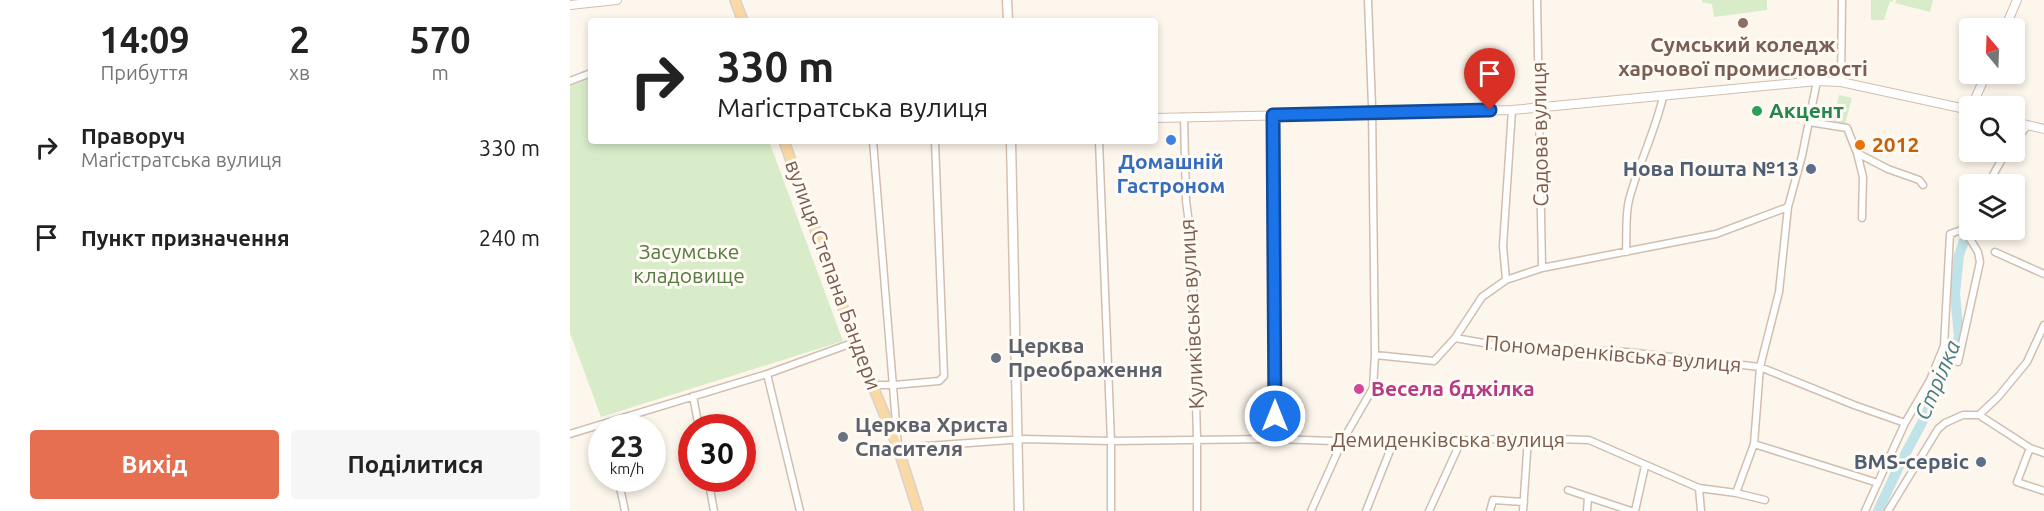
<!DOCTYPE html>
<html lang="uk">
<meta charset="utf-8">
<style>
:root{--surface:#fff;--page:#f6f6f6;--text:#222;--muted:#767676;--accent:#e76f51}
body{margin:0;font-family:Ubuntu,sans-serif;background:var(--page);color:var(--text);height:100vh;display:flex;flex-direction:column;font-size:22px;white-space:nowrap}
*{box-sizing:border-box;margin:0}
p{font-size:20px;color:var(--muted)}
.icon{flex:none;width:33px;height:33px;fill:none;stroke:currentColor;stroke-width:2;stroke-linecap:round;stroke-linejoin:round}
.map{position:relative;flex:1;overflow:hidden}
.panel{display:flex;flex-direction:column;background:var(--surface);width:570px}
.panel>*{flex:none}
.hud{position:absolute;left:18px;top:18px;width:570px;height:126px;border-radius:6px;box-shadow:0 3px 9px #0003;background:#fff;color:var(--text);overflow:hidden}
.needle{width:39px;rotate:341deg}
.fabs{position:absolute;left:1389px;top:18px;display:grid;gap:12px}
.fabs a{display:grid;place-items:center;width:66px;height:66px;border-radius:6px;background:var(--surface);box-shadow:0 3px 9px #0003;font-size:30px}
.speed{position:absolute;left:18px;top:414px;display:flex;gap:12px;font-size:30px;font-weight:700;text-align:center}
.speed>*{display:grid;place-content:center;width:78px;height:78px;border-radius:50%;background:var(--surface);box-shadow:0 3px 9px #0003;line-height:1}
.speed small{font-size:15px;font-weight:400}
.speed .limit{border:9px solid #d22;background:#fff;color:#111}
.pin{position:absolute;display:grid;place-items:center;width:51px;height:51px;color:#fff;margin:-62px -26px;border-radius:50% 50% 50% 0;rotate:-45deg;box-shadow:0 0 6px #0007}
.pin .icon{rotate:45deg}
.me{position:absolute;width:66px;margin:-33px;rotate:0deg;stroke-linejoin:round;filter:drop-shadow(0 0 4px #0008)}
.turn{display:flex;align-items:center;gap:21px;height:126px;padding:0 30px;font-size:27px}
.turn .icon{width:78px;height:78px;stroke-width:2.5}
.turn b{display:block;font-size:42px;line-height:51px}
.eta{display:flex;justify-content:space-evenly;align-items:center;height:102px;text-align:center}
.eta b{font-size:36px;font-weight:700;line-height:42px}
.primary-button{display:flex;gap:12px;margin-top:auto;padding:12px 30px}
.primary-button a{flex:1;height:69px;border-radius:6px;background:var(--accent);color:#fff;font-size:24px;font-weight:700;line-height:69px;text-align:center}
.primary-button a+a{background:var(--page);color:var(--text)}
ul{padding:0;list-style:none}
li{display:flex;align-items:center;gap:18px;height:90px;padding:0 30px}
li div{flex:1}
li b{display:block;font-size:22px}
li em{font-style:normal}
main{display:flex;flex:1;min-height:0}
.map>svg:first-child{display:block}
.green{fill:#d8ecc9}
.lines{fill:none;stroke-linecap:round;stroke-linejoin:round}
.river{stroke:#bfe3e8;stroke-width:10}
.minor-casing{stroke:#d1beb0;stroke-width:9}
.tertiary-casing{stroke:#d1beb0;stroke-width:10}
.secondary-casing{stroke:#d6c0b0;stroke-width:11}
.primary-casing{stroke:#dad1cd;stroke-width:12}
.minor{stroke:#fff;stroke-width:6}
.tertiary{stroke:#fff;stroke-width:8}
.secondary{stroke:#fff;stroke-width:8}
.primary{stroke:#fbd9a5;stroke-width:9}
.route-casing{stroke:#114b97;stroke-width:15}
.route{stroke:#1a73e8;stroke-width:10}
.education-dot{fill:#8d6e63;stroke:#fffaf3;stroke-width:2}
.leisure-dot{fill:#2e9e5b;stroke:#fffaf3;stroke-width:2}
.shop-dot{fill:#3f7fe0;stroke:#fffaf3;stroke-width:2}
.food-dot{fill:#e8710a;stroke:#fffaf3;stroke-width:2}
.service-dot{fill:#5c6f8a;stroke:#fffaf3;stroke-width:2}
.worship-dot{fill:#6b7280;stroke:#fffaf3;stroke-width:2}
.hotel-dot{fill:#d1479c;stroke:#fffaf3;stroke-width:2}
.labels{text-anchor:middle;stroke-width:6;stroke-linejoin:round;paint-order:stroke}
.education-label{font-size:21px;font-weight:bold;fill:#785e54;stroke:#fffaf3}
.leisure-label{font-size:21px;font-weight:bold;fill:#27864d;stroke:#fffaf3;text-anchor:start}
.street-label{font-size:21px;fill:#7a5c4d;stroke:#fffaf3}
.food-label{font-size:21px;font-weight:bold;fill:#c56008;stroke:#fffaf3;text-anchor:start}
.shop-label{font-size:21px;font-weight:bold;fill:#366cbe;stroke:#fffaf3}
.service-label{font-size:21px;font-weight:bold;fill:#4e5e75;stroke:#fffaf3;text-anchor:end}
.park-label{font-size:21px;fill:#537a41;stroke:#fffaf3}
.worship-label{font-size:21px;font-weight:bold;fill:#5b616d;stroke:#fffaf3;text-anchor:start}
.hotel-label{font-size:21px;font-weight:bold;fill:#b23c85;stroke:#fffaf3;text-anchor:start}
.water-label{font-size:22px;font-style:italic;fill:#437c86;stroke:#fffaf3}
</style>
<main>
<section class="panel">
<div class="eta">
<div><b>14:09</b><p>Прибуття</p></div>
<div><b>2</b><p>хв</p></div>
<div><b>570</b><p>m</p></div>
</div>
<ul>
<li><svg class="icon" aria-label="right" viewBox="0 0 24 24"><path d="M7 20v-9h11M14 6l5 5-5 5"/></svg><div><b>Праворуч</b><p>Маґістратська вулиця</p></div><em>330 m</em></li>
<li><svg class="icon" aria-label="arrive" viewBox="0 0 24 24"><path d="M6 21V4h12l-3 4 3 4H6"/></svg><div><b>Пункт призначення</b></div><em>240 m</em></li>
</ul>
<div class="primary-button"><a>Вихід</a><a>Поділитися</a></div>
</section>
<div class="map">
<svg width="1474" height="511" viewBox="0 0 1474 511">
<rect width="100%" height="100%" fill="#fdf6ec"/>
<path class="green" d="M1132 0H1197V10L1144 17 1142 4 1132 2Z
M1301 0H1323V2L1320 1 1314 20H1301Z
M1326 0H1363L1360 12 1325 3Z
M21 78V141H199L273 341 31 417 0 333V86Z
M1269 95 1282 98 1275 124 1263 121Z"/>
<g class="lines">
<path class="river" d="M1308 511 1332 460 1355 417 1389 337 1385 294 1389 255 1394 241"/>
<g class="minor-casing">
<path id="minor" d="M967 0 972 268
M0 81 21 73
M1271 82 1272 0
M703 115 705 439
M614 117 616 201 622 245 627 440V511
M1239 122 1277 128 1287 153 1318 169 1349 180 1353 185
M303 141 328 448 454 439 541 441 705 439 823 443 958 438 1019 440 1129 488 1166 493 1195 500
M529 141 541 441V511
M1444 142 1458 125
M1287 153 1293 177 1292 218
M1418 184 1436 152
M1394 229 1400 219
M1056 252C1057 235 1055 216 1059 200 1068 165 1085 132 1093 97
M1425 252 1474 274
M936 280 933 246 942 110
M885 338 937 347 1057 352 1190 367 1284 405 1335 423
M805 355 864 361 885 338 912 297 936 280 972 268 1146 234 1218 207
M1388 362 1410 262 1408 252 1394 229
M197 374 230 511
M303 385H324L369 381 374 376 365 141
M123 396 129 428
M1409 415 1428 397 1457 362 1474 325
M0 434 197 374 285 342
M1184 444 1308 483
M1460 448 1447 482 1474 491
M48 478 55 511
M138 478 144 511
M1129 488 1131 511
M998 490 1061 511
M1166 493 1184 444 1190 367 1209 292 1218 207 1232 156 1247 81
M741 511 773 440 803 388 805 355 802 106 798 0
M796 511 823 443
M859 511 891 441
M920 511 923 500 954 502
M953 511 958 438
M1017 511 1018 498
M1065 511 1075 466
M1295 511 1335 423 1360 380 1374 346 1380 234 1394 229
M1318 511 1368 429 1375 423 1393 415H1409L1460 448 1474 453"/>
</g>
<g class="tertiary-casing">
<path id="tertiary" d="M0 5 47 0
M1435 28 1447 0
M1402 106 1416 74
M585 118 942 110 1247 81 1271 82 1400 110
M1444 122 1474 129"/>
</g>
<g class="secondary-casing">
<path id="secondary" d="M437 0 438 21
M441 141 449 511"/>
</g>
<g class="primary-casing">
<path id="primary" d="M165 0 173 21
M214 141 285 342 328 448 348 511"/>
</g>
<use href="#minor" class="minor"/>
<use href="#tertiary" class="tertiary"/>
<use href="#secondary" class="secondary"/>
<use href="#primary" class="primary"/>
</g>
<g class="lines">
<g class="route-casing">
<path id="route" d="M705 416 703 115 920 110"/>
</g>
<use href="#route" class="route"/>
</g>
<circle class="education-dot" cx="1173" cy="23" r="6"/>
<circle class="leisure-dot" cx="1187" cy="111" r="6"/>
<circle class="shop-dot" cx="601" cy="140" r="6"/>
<circle class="food-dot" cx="1290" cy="145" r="6"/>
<g class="service-dot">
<circle cx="1241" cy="169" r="6"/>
<circle cx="1411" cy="462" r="6"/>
</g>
<g class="worship-dot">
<circle cx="426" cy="358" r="6"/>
<circle cx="273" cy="437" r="6"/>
</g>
<circle class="hotel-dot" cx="789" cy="389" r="6"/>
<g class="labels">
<g class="education-label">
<text x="1173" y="52">Сумський коледж<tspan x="1173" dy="24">харчової промисловості</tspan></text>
</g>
<g class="leisure-label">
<text x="1199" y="118">Акцент</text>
</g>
<g class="street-label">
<text transform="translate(970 134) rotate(-91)" y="7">Садова вулиця</text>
<text transform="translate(263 275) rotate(70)" y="7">вулиця Степана Бандери</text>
<text transform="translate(622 314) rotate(-93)" y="7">Куликівська вулиця</text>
<text transform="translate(1043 354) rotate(5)" y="7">Пономаренківська вулиця</text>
<text x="878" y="447">Демиденківська вулиця</text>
</g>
<g class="food-label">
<text x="1302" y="152">2012</text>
</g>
<g class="shop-label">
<text x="601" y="169">Домашній<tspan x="601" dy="24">Гастроном</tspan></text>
</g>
<g class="service-label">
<text x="1229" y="176">Нова Пошта №13</text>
<text x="1399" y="469">BMS-сервіс</text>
</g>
<g class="park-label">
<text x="119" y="259">Засумське<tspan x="119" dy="24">кладовище</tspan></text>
</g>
<g class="worship-label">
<text x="438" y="353">Церква<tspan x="438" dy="24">Преображення</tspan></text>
<text x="285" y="432">Церква Христа<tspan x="285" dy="24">Спасителя</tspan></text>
</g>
<g class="hotel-label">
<text x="801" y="396">Весела бджілка</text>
</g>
<g class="water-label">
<text transform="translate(1367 380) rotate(-67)" y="8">Стрілка</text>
</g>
</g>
</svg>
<div class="fabs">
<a><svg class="needle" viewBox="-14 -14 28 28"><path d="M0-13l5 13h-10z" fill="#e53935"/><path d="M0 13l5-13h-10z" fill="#767676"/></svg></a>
<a><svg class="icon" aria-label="search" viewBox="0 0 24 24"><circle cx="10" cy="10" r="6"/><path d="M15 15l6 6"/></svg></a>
<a><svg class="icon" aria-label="layers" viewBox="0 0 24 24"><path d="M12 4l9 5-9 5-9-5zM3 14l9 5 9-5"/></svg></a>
</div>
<div class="speed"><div>23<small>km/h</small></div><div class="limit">30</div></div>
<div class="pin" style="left:920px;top:110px;background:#d93025"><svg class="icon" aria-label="arrive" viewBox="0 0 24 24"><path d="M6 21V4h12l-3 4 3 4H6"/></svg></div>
<svg class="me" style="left:705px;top:416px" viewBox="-20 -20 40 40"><circle r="17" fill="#1a73e8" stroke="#fff" stroke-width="3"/><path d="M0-11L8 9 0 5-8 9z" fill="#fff"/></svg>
<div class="hud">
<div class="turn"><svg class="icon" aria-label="right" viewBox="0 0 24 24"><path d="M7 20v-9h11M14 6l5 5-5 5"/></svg><div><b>330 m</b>Маґістратська вулиця</div></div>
</div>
</div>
</main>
